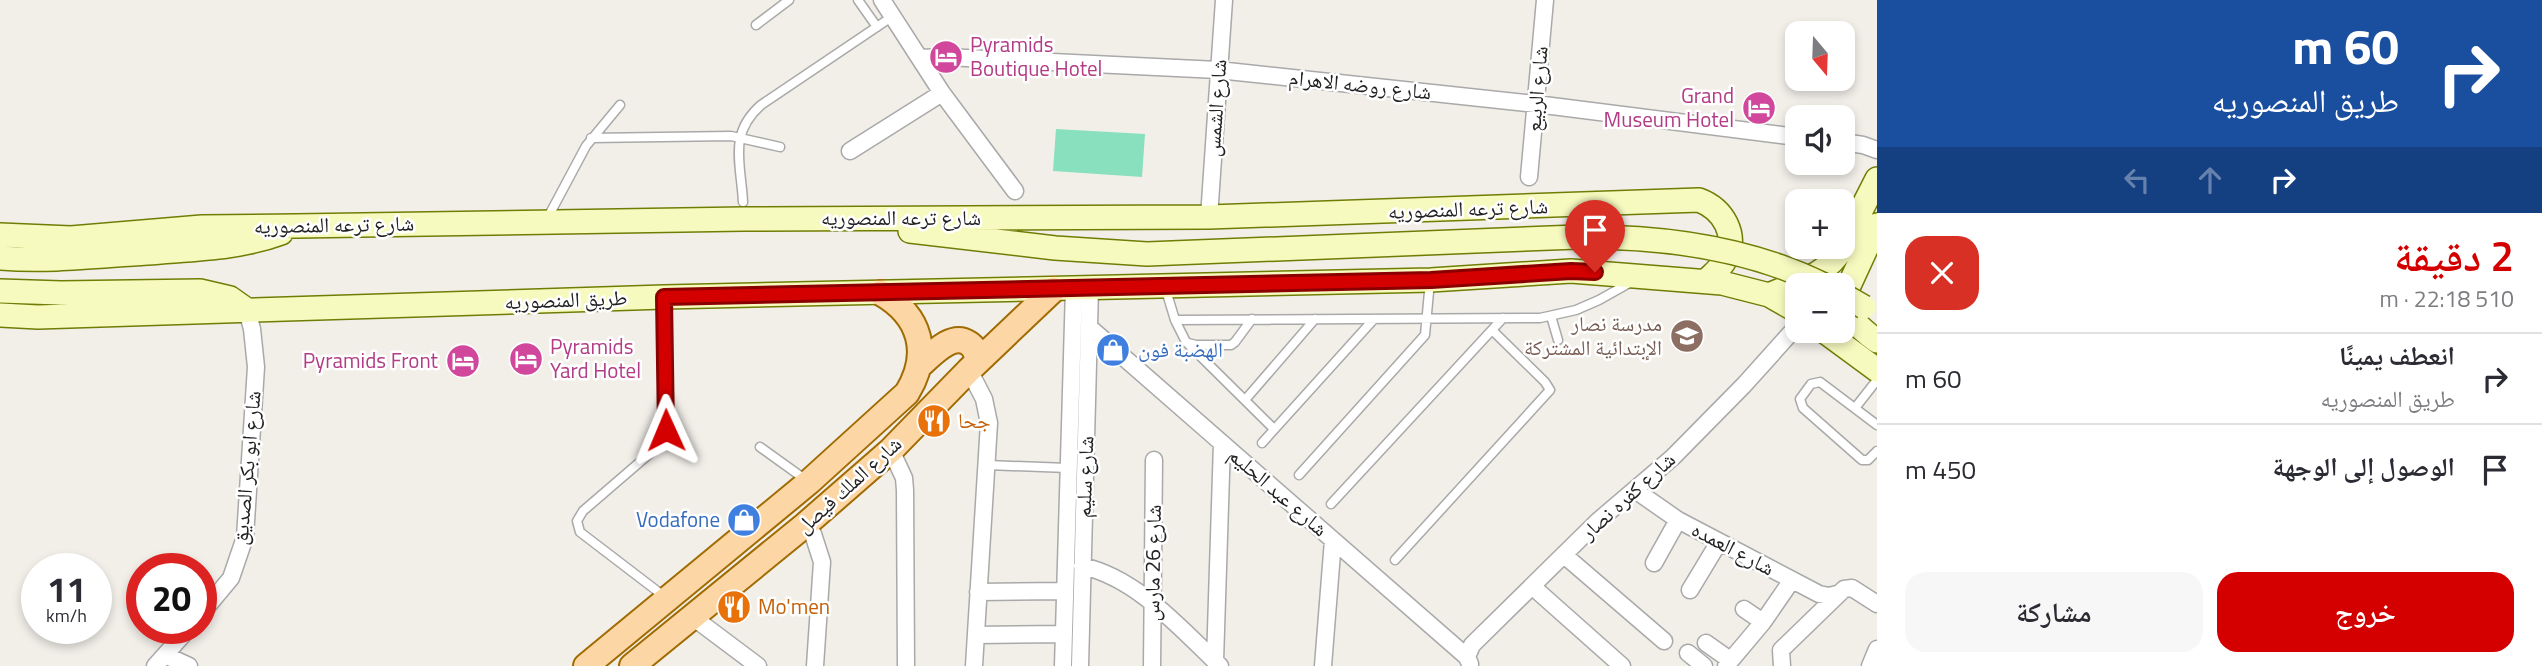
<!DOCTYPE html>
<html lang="ar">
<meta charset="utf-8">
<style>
:root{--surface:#fff;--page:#f7f7f7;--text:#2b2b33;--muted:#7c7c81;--line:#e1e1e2;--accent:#d40000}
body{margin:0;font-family:"Titillium Web","Noto Naskh Arabic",sans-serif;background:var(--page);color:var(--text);direction:rtl;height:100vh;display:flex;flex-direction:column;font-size:26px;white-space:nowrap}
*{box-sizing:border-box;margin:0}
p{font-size:23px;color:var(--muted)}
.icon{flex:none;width:38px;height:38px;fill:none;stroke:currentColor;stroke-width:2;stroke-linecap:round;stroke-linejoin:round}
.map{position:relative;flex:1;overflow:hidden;direction:ltr}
.drawer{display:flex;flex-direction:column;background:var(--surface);width:665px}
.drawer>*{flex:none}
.hud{background:#1a4fa0;color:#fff;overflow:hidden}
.needle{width:46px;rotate:161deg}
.controls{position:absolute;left:1785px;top:21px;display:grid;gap:14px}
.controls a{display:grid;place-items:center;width:70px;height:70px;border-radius:14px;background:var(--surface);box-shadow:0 4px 10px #0003;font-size:35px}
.speed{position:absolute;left:21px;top:553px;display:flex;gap:14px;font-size:35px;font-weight:700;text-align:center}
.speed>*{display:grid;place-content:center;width:91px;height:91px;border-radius:50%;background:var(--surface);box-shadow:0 4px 10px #0003;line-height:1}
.speed small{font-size:18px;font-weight:400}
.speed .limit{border:10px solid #d22;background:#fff;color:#111}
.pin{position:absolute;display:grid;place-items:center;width:60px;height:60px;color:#fff;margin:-72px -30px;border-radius:50% 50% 50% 0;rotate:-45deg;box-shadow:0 0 7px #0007}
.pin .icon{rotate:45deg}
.me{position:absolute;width:77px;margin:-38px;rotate:359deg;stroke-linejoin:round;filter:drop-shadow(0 0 5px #0008)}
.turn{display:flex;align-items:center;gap:24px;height:147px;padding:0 28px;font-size:32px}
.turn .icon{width:91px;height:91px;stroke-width:2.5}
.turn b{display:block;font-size:49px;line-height:60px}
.lanes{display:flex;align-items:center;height:66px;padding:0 28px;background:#0003;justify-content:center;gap:35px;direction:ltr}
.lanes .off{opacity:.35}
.round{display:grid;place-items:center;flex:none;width:74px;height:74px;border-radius:21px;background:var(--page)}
.summary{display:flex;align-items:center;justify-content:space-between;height:119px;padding:0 28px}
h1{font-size:42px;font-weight:600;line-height:52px;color:var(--accent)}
.button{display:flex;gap:14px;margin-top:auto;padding:14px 28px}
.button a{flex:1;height:80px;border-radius:21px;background:var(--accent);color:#fff;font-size:28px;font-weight:600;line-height:80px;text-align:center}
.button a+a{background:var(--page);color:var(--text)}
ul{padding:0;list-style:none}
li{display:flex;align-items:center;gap:21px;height:91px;padding:0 28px;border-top:2px solid var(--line)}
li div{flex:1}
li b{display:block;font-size:26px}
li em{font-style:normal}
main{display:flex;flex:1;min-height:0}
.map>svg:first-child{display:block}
.pitch{fill:#88e0be}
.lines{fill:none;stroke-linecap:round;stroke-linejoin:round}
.service-casing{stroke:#a9a9a9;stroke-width:11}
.minor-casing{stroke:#a9a9a9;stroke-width:19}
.secondary-casing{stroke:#707d05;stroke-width:26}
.primary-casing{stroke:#a06b00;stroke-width:28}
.service{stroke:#fff;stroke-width:8}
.minor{stroke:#fff;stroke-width:16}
.secondary{stroke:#f7fabf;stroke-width:23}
.primary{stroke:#fcd6a4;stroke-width:24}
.secondary-bridge-casing{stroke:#707d05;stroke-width:26;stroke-linecap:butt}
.secondary-bridge{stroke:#f7fabf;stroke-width:23}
.route-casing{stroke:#8a0000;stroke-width:18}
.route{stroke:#d40000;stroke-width:12}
.labels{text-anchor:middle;stroke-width:5;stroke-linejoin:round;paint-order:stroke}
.hotel-label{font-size:21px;fill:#b23c85;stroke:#fff;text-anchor:start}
.street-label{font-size:21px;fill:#222;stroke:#fff}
.education-label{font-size:21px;fill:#785e54;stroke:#fff;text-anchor:end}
.shop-label{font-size:21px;fill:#366cbe;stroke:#fff;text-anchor:start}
.food-label{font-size:21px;fill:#c56008;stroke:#fff;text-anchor:start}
</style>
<main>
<section class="drawer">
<div class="hud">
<div class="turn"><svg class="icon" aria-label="right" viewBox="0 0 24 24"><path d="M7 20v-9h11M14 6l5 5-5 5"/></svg><div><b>60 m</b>طريق المنصوريه</div></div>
<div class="lanes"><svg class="icon off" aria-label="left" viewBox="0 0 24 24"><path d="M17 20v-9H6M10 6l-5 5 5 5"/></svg><svg class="icon off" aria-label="ahead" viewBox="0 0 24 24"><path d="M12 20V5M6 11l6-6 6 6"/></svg><svg class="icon" aria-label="right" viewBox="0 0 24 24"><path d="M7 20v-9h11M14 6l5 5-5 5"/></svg></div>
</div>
<div class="summary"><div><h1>2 دقيقة</h1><p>510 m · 22:18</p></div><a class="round" style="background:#d93025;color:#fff"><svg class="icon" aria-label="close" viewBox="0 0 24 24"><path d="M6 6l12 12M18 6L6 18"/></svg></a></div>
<ul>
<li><svg class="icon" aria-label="right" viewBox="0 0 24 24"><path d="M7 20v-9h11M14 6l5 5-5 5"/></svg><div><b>انعطف يمينًا</b><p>طريق المنصوريه</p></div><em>60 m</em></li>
<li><svg class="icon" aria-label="arrive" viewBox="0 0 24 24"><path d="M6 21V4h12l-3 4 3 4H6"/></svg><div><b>الوصول إلى الوجهة</b></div><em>450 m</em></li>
</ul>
<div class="button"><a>خروج</a><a>مشاركة</a></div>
</section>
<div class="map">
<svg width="1877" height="666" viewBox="0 0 1877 666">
<rect width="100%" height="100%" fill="#f2efe9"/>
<path class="pitch" d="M1056 129 1145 134 1142 177 1053 171Z"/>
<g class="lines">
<g class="service-casing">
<path id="service" d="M858 0 877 27
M756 25 789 0
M591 138 731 136 780 147
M743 202C741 163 728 134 761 105L893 16
M547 219 586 146 620 105
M1165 287 1175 320 1540 318 1576 310 1599 300 1631 282
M664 299 666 430 662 443 583 511 577 521 580 532 665 597
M1551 316 1558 340
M1175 320 1186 342 1274 429
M1188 343 1196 345H1231L1235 342 1252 319
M1245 400 1315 319
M1855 408 1877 380
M1877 425 1820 382 1811 384 1800 399 1803 408 1862 460H1868L1877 451
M1262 443 1374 319
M760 447 806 480
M987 465 1068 468
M1299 475 1425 335 1430 281
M1331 504 1503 318
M1395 560 1550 390 1545 382 1492 330"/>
</g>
<g class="minor-casing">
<path id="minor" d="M882 0 942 93 1015 191
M920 58 946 57 1218 70 1536 104 1797 137
M1843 142 1863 145 1877 150
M850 151 942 93
M1529 177 1545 0
M1209 217 1224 0
M1089 327 1467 657
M969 370 984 399 989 423 974 666
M891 450 904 478 905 490 906 666
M1635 490 1678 520 1819 594 1829 596 1837 594
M805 525 813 534 822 562 815 666
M1564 555 1664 641
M1654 563 1678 520
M1082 566C1137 578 1180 628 1220 666
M1533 587 1622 666
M1690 590 1719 542
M978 592 1064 591
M1744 609 1763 622
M201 614 231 578 245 537 256 367 252 329 247 310
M694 618 758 666
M976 635 1063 634
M1706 643 1730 660
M1688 653 1704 666
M165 655 189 666
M1215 661 1222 443
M1470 664 1467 657 1472 645 1598 521 1673 457 1744 385 1797 326
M155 666 189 628
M1063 666 1074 288
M1080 666 1090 288
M1152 666 1154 460
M1323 666 1333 540
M1726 666 1763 622 1792 580
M1782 666 1781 650 1844 589 1852 588 1877 604
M1870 666 1877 649"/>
</g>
<g class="secondary-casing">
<path id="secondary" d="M1877 225 1847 290C1844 316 1858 327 1877 341
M910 231 1055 248 1147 254 1577 237
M0 235 71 238 202 227 296 226 744 219 1209 217 1699 200C1723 209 1739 235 1725 260 1721 268 1713 274 1706 281
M1843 246 1877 179
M0 258C49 262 98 256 147 253 192 249 238 249 281 233
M0 291 61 293 200 291 230 298 247 310
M1769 295C1796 283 1828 275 1843 247
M0 315 38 317 664 297 1431 280 1571 271 1722 283 1769 295 1797 311
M1824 331 1877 370"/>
</g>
<g class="primary-casing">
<path id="primary" d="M919 366C931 356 951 332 968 343 975 347 977 354 977 362
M586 666 809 482 907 393C931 354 921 316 881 293
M632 666 805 525 891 450 969 370 1053 290"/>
</g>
<use href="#service" class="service"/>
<use href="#minor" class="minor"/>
<use href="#secondary" class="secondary"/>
<use href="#primary" class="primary"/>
<g class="secondary-bridge-casing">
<path id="secondary-bridge" d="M1577 237C1662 236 1747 247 1824 285
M1843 295 1864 307"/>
</g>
<use href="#secondary-bridge" class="secondary-bridge"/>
</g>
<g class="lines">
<g class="route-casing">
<path id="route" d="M666 430 664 297 1431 280 1571 271 1595 272"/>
</g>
<use href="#route" class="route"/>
</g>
<defs>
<g id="hotel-disc" transform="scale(1.75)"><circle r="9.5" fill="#d1479c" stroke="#fff"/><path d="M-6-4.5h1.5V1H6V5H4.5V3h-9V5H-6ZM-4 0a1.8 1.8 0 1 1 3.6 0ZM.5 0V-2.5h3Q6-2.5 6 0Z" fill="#fff"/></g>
<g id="school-disc" transform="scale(1.75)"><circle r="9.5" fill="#8d6e63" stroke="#fff"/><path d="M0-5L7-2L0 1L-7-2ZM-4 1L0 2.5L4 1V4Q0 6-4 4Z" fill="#fff"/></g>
<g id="shop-disc" transform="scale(1.75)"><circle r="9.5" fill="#3f7fe0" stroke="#fff"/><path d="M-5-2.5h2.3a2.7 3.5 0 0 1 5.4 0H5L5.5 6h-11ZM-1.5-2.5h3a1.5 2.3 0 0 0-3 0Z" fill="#fff"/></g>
<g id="restaurant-disc" transform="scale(1.75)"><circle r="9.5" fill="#e8710a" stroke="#fff"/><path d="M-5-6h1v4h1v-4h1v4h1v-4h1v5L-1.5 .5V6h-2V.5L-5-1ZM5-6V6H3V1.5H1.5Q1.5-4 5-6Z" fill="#fff"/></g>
</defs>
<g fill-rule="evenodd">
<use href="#hotel-disc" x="946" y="57"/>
<use href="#hotel-disc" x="1759" y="108"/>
<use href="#school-disc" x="1687" y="336"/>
<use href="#shop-disc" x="1113" y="350"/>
<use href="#hotel-disc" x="526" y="359"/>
<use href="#hotel-disc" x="463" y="361"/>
<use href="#restaurant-disc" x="934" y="421"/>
<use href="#shop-disc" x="744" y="520"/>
<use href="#restaurant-disc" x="734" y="607"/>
</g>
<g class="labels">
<g class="hotel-label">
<text x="970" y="52">Pyramids<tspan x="970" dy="24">Boutique Hotel</tspan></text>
<text x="1734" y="103" text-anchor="end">Grand<tspan x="1734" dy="24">Museum Hotel</tspan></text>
<text x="550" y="354">Pyramids<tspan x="550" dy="24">Yard Hotel</tspan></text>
<text x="438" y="368" text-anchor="end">Pyramids Front</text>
</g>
<g class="street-label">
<text transform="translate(1360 85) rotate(6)" y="7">شارع روضه الاهرام</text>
<text transform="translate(1537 89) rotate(-85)" y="7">شارع الربيع</text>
<text transform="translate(1216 108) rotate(-86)" y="7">شارع الشمس</text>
<text transform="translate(1468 209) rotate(-2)" y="7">شارع ترعه المنصوريه</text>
<text x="901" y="225">شارع ترعه المنصوريه</text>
<text transform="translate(334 225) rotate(-1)" y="7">شارع ترعه المنصوريه</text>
<text transform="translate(566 300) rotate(-2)" y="7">طريق المنصوريه</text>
<text transform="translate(247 468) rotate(-85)" y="7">شارع ابو بكر الصديق</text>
<text transform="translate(1085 477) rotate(-88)" y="7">شارع سليم</text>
<text transform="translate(849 485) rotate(-42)" y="7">شارع الملك فيصل</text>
<text transform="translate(1278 492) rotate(41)" y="7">شارع عبد الحليم</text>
<text transform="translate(1628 496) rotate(-42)" y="7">شارع كفره نصار</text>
<text transform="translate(1733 549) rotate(28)" y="7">شارع العمده</text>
<text transform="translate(1153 563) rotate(-89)" y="7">شارع 26 مارس</text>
</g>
<g class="education-label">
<text x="1662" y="331">مدرسة نصار<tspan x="1662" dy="24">الإبتدائية المشتركة</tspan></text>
</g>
<g class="shop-label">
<text x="1138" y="357">الهضبة فون</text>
<text x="720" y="527" text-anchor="end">Vodafone</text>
</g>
<g class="food-label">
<text x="958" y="428">جحا</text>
<text x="758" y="614">Mo'men</text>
</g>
</g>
</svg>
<div class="controls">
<a><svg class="needle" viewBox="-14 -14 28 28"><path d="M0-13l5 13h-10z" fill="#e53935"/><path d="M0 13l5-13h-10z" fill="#7c7c81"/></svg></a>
<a><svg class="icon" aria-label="sound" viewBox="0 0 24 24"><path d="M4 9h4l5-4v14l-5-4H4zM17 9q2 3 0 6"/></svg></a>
<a>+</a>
<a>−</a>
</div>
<div class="speed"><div>11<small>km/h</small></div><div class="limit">20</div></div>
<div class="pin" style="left:1595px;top:272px;background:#d93025"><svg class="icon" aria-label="arrive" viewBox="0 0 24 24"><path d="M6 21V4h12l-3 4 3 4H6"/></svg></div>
<svg class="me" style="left:666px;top:430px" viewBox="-20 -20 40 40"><path d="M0-17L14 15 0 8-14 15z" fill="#d40000" stroke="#fff" stroke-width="4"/></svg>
</div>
</main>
